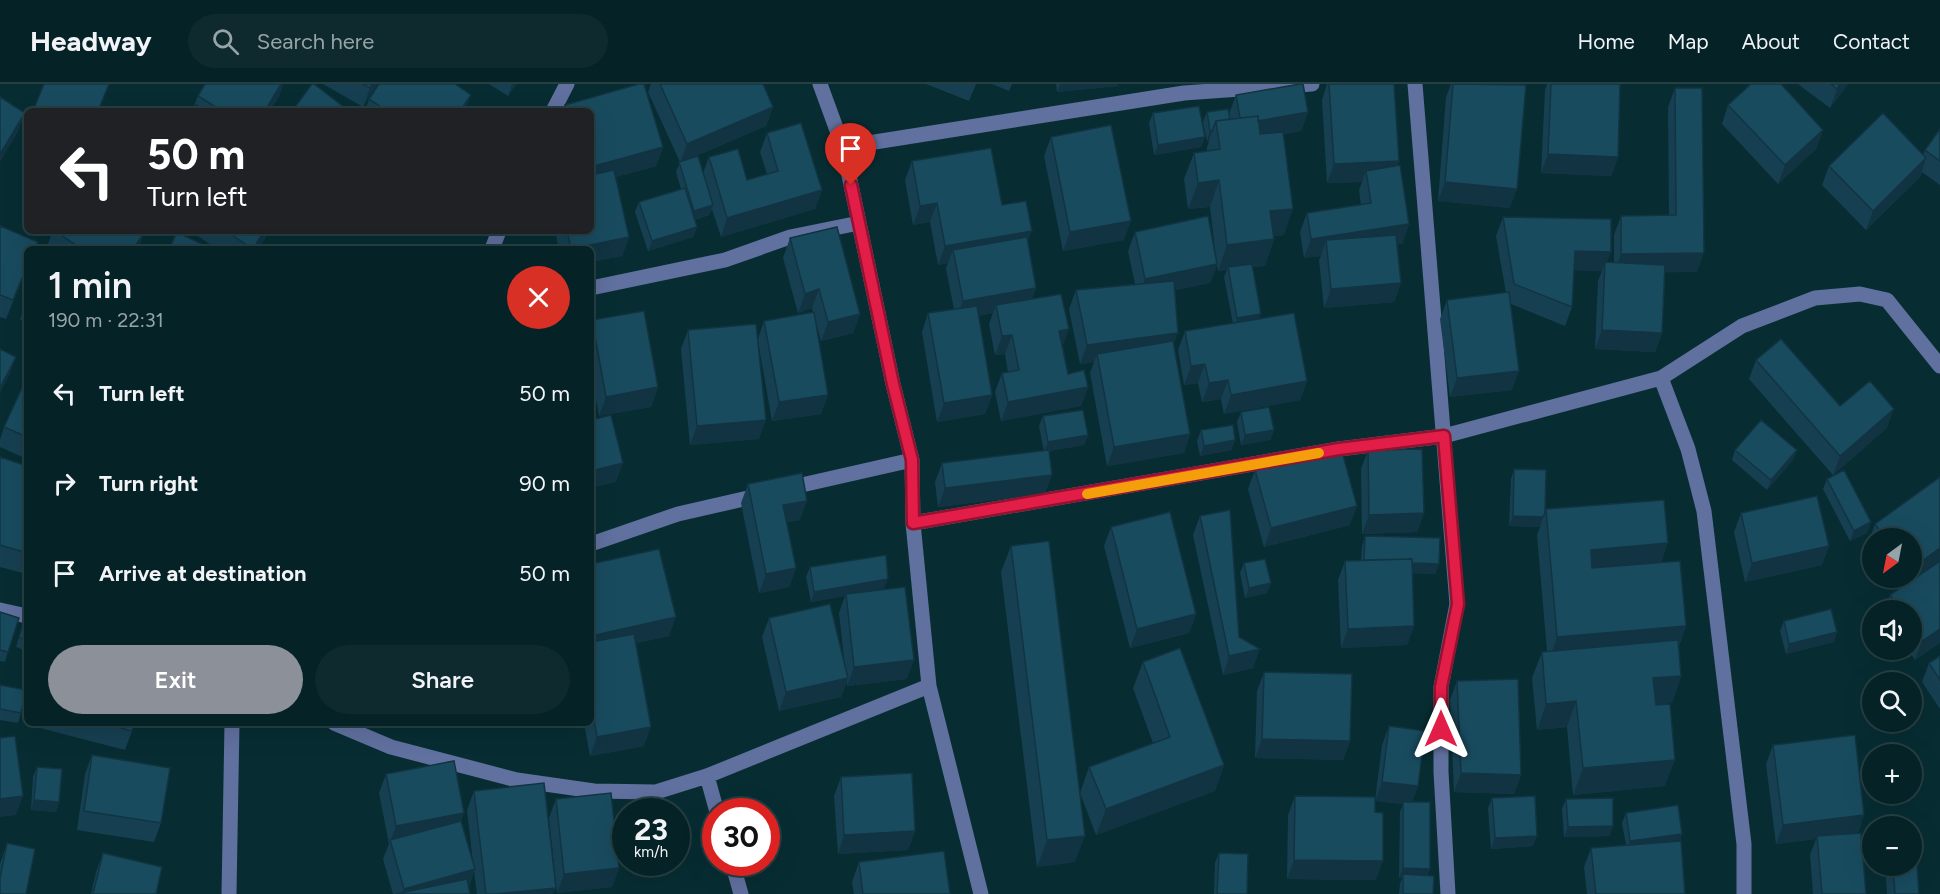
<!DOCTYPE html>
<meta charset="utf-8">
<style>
:root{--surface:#052226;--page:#0e2a2e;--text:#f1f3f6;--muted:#97a4a7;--line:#263f43;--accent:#8c9099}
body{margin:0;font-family:Figtree,sans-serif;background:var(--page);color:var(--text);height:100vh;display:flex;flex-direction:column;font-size:22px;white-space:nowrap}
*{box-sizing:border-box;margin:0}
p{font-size:20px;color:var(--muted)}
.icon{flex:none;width:33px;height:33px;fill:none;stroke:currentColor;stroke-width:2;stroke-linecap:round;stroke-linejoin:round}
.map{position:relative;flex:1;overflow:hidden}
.drawer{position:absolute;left:24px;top:162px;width:570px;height:480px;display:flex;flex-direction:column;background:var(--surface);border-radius:9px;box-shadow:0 6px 24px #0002,0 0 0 2px var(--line)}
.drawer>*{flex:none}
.top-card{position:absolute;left:24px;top:24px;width:570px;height:126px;border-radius:9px;box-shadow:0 6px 24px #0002,0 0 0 2px var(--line);background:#202124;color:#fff;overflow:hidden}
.needle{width:39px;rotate:212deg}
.controls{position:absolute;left:1862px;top:444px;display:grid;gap:12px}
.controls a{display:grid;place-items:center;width:60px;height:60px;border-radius:50%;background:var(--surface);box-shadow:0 6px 24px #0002,0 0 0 2px var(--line);font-size:30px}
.speed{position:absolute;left:612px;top:714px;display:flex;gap:12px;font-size:30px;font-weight:700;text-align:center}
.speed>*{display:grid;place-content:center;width:78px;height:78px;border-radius:50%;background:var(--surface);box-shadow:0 6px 24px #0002,0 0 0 2px var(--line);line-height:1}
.speed small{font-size:15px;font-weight:400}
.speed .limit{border:9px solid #d22;background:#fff;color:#111}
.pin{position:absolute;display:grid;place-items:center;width:51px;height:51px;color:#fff;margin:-62px -26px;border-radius:50% 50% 50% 0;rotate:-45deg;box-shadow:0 0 6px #0007}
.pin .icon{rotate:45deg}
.me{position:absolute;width:66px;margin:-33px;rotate:0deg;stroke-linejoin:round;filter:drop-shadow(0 0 4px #0008)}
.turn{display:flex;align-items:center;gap:21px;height:126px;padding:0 24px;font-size:27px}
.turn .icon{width:78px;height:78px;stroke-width:2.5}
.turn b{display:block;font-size:42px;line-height:51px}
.round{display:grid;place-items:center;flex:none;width:63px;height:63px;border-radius:32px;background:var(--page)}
.head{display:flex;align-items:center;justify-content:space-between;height:102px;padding:0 24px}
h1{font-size:36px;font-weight:600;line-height:45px}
.cta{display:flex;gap:12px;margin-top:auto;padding:12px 24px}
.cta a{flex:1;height:69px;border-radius:36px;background:var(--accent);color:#fff;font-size:24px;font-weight:600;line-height:69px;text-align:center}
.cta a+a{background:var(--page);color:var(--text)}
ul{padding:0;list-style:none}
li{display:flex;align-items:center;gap:18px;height:90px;padding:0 24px}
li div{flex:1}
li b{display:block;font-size:22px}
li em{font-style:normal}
header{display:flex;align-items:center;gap:36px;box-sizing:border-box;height:84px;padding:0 30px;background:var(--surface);border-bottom:2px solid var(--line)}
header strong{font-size:28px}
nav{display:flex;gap:33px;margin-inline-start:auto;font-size:21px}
.search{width:420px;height:54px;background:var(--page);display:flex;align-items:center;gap:15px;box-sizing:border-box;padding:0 21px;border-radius:33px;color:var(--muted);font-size:22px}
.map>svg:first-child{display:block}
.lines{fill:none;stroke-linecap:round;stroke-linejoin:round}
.minor{stroke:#60709f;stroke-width:15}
.wall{fill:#164052}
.shaded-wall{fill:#123442}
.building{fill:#194b5f;stroke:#123442;stroke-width:1.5}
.route-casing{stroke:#92132f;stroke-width:15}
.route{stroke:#e11d48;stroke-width:10}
.slow{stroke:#f59e0b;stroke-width:10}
</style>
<header>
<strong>Headway</strong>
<div class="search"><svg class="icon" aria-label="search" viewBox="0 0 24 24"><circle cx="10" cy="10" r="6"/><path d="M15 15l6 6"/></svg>Search here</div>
<nav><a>Home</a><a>Map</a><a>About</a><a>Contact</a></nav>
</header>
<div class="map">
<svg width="1940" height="810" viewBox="0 0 1940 810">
<rect width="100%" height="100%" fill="#072d32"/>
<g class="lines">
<path class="minor" d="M820 0 843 63 893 300 912 376 913 439 929 602 981 810
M1415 0 1457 520 1441 603V688L1448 810
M553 27 567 0
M843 63 1184 9 1312 0
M492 165 499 147
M591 204 725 176 790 153 859 139
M1661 294 1688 365 1704 427 1744 760V810
M784 405 912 376
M913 439 1339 365 1444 352 1661 294 1742 242 1815 214 1860 210 1887 216 1940 282
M591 460 678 430 761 411
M0 526 27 532
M334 639 391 663 517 696 594 707 656 708 707 692 929 602
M707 692 717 728
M732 778 741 810
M229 810 232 639"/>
</g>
<path class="wall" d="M205 0H283L279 13 269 27H191L194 21 198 12Z
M323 0H377L363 23Z
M489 0H516L508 12Z
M639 0H644L663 63 656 82 616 93 629 153 622 172 591 178V165H559L555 147H591V27H563L565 21Z
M651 0H763L773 23 766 42 694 73 703 89 709 73 747 96 767 90 760 68 767 49 822 106 815 125 721 153 712 125 709 131 695 136 697 143 693 153 648 167 635 128 639 118 681 105 676 88 680 78 648 8Z
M926 0H976L969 17Z
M992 0H1012L1009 7Z
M1056 0H1118V2L1057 8Z
M1327 0H1394L1399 77 1397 82 1409 140 1402 160H1397L1401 199 1394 218 1324 224 1319 176 1321 172 1304 174 1300 148 1307 129 1361 121 1359 106 1362 98 1327 99 1322 16Z
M1451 0H1518L1510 124 1438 117 1446 13Z
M1547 0H1620L1618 73 1611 92 1541 89 1545 7Z
M1798 0H1848L1830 24Z
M1675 4 1697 188H1665L1662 249 1655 268 1595 265 1598 197 1602 187 1574 186 1572 223 1565 242 1511 220 1512 306 1450 313 1440 235 1447 216 1506 209 1496 152 1503 133 1607 178H1614V151L1621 132 1669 131 1668 23Z
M1236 11 1308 28 1301 47 1284 50V151L1274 152V155L1265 182 1252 183 1259 235 1307 297 1300 316 1224 330 1221 315 1202 318 1198 299 1184 301 1178 266 1185 247 1233 239 1224 193 1227 186 1218 187 1217 181 1210 199 1175 206 1174 260 1190 350 1184 369 1107 382 1090 289 1094 278 1080 280 1069 225 1076 206 1135 200 1128 167 1135 148 1216 174 1210 123 1188 125 1184 95 1194 69 1207 67V63L1209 57H1207L1203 38 1207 28 1229 30Z
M369 15 465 27H365Z
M1728 21 1823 46 1816 65 1778 100 1722 40Z
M1153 29 1205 53 1201 63 1154 71 1149 39Z
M27 41V57L22 55Z
M1940 45V101L1922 88 1920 93 1866 146 1822 101 1829 82 1923 71 1925 66Z
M1051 53 1124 156 1063 167 1044 72Z
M912 77 1002 121 1028 158 1036 204 1032 215 1063 262 1068 290 1088 303 1081 322 1001 337 995 308 1002 289 1008 288 1005 270 995 271 989 240 993 229 979 232 992 311 985 330 937 338 922 248 928 229 954 225 946 185 948 179 938 181 930 138 913 141 905 96Z
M0 142 27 185 6 235 0 233Z
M53 147H143L138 165H46Z
M190 147H270L258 165H217Z
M790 154 860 230 853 249 821 257 815 235 828 311 821 330 772 337 759 263V355L690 361 681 265 688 246 758 255 764 237 813 229 812 224 798 229 783 174Z
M27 216V238L20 236Z
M592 236 658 303 651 323 599 332 591 289Z
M1756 276 1840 322 1887 344 1833 391 1749 295Z
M27 293V375L0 363V356L4 343Z
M1241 328 1274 346 1270 356 1241 361 1237 338Z
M1043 332 1088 351 1084 361 1049 367 1045 410 938 423 935 398 942 379 1044 367 1039 342Z
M1201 346 1235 356 1231 366 1200 372 1197 357Z
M1368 366 1424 429 1417 448 1362 450 1361 385Z
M1735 366H1797L1793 376 1767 406 1732 376Z
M0 373 27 382V490L0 483Z
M1514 385 1545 429 1546 425 1662 478 1686 542 1679 562 1681 592 1672 619 1655 620 1665 702 1573 711 1567 643 1537 646 1532 594 1542 568 1547 567 1537 451 1540 443 1509 442 1511 395Z
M1255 386 1350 441 1264 463 1248 405Z
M1940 393V559L1915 576 1908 566H1911V526H1885L1890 511 1900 504 1893 494H1911V454H1872V465L1868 459 1875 440Z
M1827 395 1871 438 1867 449 1850 457 1823 405Z
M748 400 800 436 787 438 796 484 789 503 759 509 741 419Z
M1741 429 1829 462 1822 481 1745 498 1734 448Z
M1200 432 1239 553 1253 584 1223 591 1193 451Z
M1111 443 1196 530 1189 549 1130 564 1104 462Z
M1365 452 1439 480 1435 490 1412 489 1414 542 1407 561 1341 564 1338 496 1345 477 1361 476 1362 462Z
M1011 462 1075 778 1037 783 1001 488Z
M1244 479 1271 499 1267 509 1245 514 1240 489Z
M591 480 669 552 636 559 644 662 590 672 584 639H591Z
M810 483 884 505 874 507 907 595 847 602V597L841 613 779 627 762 553 769 534 845 583 839 529 845 512 811 518 806 493Z
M27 526V567L16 563Z
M0 528 8 568 5 578 0 577Z
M1784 537 1834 558 1786 570 1780 547Z
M1940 572V625L1922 598 1929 579Z
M1143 578 1224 681 1215 707 1096 751 1080 709 1089 683 1153 659 1133 604Z
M1264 588 1350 657 1343 676 1255 674 1257 607Z
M1457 597 1521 691 1514 710 1454 708 1450 616Z
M0 601 21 629 18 639 0 636Z
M37 639H134L132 647 125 666 36 643Z
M1389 642 1418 702 1412 718 1430 785 1427 792 1433 810H1399L1400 800 1402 794H1399L1400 728 1403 720 1375 717 1382 661Z
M1773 661 1864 731 1858 749 1866 810H1813L1810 771 1816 755 1776 760 1766 680Z
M92 671 161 739 154 758 77 746 85 690Z
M37 683 59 718 56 728 31 726 33 693Z
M386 690 461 738 473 779 467 726 474 707 553 810H477L474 787 469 803 470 810H393L383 775 389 760 379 709Z
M841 693 915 747 908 766 838 770 834 712Z
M1295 712 1376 796 1287 795 1288 731Z
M1492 714 1533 762 1491 765 1488 724Z
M556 715 619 784 612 803 557 809 549 734Z
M1566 715 1610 752 1564 753 1562 725Z
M1626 729 1682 750 1680 757 1685 810H1587L1584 783 1591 764 1626 761 1622 739Z
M7 759 0 810V780Z
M103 769 156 810H91L96 788Z
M1219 769 1247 810H1214L1215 779Z
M859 778 950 810H854L852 798Z
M1885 782H1911L1919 810H1887Z"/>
<path class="shaded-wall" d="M109 0H110L99 27H98Z
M281 0H283L279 13 269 27H265Z
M372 0H377L363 23 370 4Z
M512 0H516L508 12Z
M1060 0H1118V2L1057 8Z
M1840 0H1848L1830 24 1837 5Z
M471 11 465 27H460Z
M773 23 766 42 680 79 687 60Z
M1308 28 1301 47 1234 59 1241 40Z
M25 29 18 48 0 78V70Z
M1823 46 1816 65 1778 100 1785 81Z
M1210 47H1212L1209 57H1207Z
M1205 53 1201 63 1154 71 1158 61Z
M663 63 656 82 591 100V83Z
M1548 70 1618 73 1611 92 1541 89Z
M1926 74 1920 93 1866 146 1873 127Z
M1399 77 1392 96 1366 87 1362 98 1327 99 1334 80Z
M1219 96 1210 123 1188 125 1198 99Z
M1445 98 1517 105 1510 124 1438 117Z
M822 106 815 125 721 153 727 134Z
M937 119 930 138 913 141 920 122Z
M713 121 709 131 690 137 694 127Z
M1293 125 1284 151 1261 154 1270 127Z
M1131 137 1124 156 1063 167 1070 148Z
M1409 140 1402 160 1328 171 1326 156 1321 172 1304 174 1311 155Z
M697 143 693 153 648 167 652 157Z
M264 147H270L258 165H252Z
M1032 147 1025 166H953L948 179 938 181 945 162Z
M145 148 138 165H133Z
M629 153 622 172 591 178V165H572Z
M1274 155 1265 182 1229 186 1228 183 1227 186 1218 187 1227 161Z
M1575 167 1611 168 1605 184V178L1602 187 1568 186Z
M1704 169 1697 188 1614 189 1621 170Z
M1217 180 1210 199 1138 214 1145 195Z
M27 182V185L6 235 13 216Z
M1401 199 1394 218 1324 224 1331 205Z
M1036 204 1029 223 996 221 993 229 956 236 963 217Z
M819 205 812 224 798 229 805 210Z
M860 230 853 249 821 257 828 238Z
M1261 230 1257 240 1234 244 1237 234Z
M1069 245 1062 264 1059 247Z
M1602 246 1662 249 1655 268 1595 265Z
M1178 249 1171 268 1097 270 1094 278 1080 280 1087 261Z
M1012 251 1005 270 995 271 1002 252Z
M16 273 9 292 0 309V304Z
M1205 280 1198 299 1184 301 1191 282Z
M1519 287 1512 306 1450 313 1457 294Z
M1228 296 1221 315 1202 318 1209 299Z
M1307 297 1300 316 1224 330 1231 311Z
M658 303 651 323 599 332 606 313Z
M1088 303 1081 322 1001 337 1008 318Z
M828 311 821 330 772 337 779 318Z
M992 311 985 330 937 338 944 319Z
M1894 325 1887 344 1833 391 1840 372Z
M766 336 759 355 690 361 697 342Z
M1274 346 1270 356 1241 361 1245 351Z
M1190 350 1184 369 1107 382 1114 363Z
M1088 351 1084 361 1044 368 1048 358Z
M1235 356 1231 366 1200 372 1204 362Z
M1797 366 1793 376 1767 406 1771 396Z
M623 379 616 398 591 404V387Z
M1052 391 1045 410 938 423 945 404Z
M807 417 800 436 776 440 783 421Z
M1357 422 1350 441 1264 463 1271 444Z
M1424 429 1417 448 1362 450 1369 431Z
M1513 432 1543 433 1540 443 1509 442Z
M1871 438 1867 449 1850 457 1854 447Z
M1668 459 1659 485 1581 492 1591 466Z
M1829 462 1822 481 1745 498 1752 479Z
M1940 464V478L1902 506 1906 494H1911V485Z
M1364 477 1439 480 1435 490 1360 487Z
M796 484 789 503 759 509 766 490Z
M888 495 884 505 811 518 814 508Z
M1271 499 1267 509 1245 514 1249 504Z
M1196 530 1189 549 1130 564 1137 545Z
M676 533 669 552 591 569V552Z
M1414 542 1407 561 1341 564 1348 545Z
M1686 542 1676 569 1548 579 1557 553Z
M1940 545V559L1915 576 1922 557Z
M1837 548 1834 558 1786 570 1789 560Z
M1260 565 1253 584 1223 591 1229 572Z
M914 576 907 595 847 602 854 583Z
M1681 592 1672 619 1644 621 1653 594Z
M848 594 841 613 779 627 786 608Z
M1576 617 1567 643 1537 646 1546 620Z
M651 643 644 662 590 672 597 653Z
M1262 655 1350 657 1343 676 1255 674Z
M1675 676 1665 702 1573 711 1583 684Z
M1224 681 1215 707 1096 751 1106 725Z
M1461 689 1521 691 1514 710 1454 708Z
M1382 698 1418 702 1411 721 1403 718V720L1375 717Z
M23 712 16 731 0 733V715Z
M34 716 59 718 56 728 31 726Z
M464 729 457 748 390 758 396 742Z
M1864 731 1857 750 1817 752 1816 755 1776 760 1783 741Z
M1613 742 1610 752 1564 753 1568 743Z
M915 747 908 766 838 770 844 751Z
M1682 750 1679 760 1627 767 1630 757Z
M1085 752 1075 778 1037 783 1047 756Z
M1537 752 1533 762 1491 765 1495 754Z
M1294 776 1383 777 1376 796 1287 795Z
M619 784 612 803 557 809 564 790Z
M1403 784 1430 785 1426 795 1403 790 1402 794H1399Z
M475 785 468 804 402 810 404 805Z
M556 804 553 810H496Z"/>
<path class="building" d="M44 0H109L98 27H33Z
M205 0H281L265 27H222L198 12Z
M312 0H314L349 27H292Z
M362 0H372L370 4Z
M379 0H455L471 11 460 27H387L369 15Z
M639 0H644L663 63 591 83V27H567L565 21Z
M660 0H763L773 23 687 60Z
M1300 0H1303L1308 28 1258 37V32L1240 34 1236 11Z
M1329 0H1394L1399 77 1334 80Z
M1453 0 1526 1 1517 105 1445 98Z
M1551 0H1620L1618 73 1548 70Z
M1751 0H1781L1823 46 1785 81 1728 21Z
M1831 0H1840L1837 5Z
M1675 4H1702L1704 169 1621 170V132L1676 131Z
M0 13 25 29 0 70Z
M195 20 206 27H191Z
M1199 22 1205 53 1158 61 1153 29Z
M1228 25 1230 35 1216 37 1212 47H1210L1207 28Z
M1883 29 1926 74 1873 127 1829 82Z
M1258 32 1260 50 1283 48 1293 125 1270 127 1274 155 1227 161 1219 96 1198 99 1194 69 1220 65 1216 37Z
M801 39 822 106 727 134 709 73 738 65 747 96 778 87 767 49Z
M1111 41 1131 137 1070 148 1051 53Z
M1940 45V77L1925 66Z
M991 64 1002 121 1026 117 1032 147 945 162 937 119 920 122 912 77Z
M698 72 713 121 694 127 679 78Z
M1400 81 1409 140 1311 155 1307 129 1371 119 1366 87Z
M614 86 629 153 571 165 567 147H591V91Z
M685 104 697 143 652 157 639 118Z
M1208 132 1217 180 1145 195 1135 148Z
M1503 133 1611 135V168L1575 167 1572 223 1514 200Z
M0 142 38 158 34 165H27V182L13 216 0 211Z
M837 143 860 230 828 238 819 205 805 210 790 154Z
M55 147H143L145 148 133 165H82Z
M226 147H264L253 165Z
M177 148 212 165H169Z
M1396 151 1401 199 1331 205 1326 156Z
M1027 153 1036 204 963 217 953 166Z
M1605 178 1665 181 1662 249 1602 246Z
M1252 180 1261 230 1237 234 1228 183Z
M1174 197 1178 249 1087 261 1076 206Z
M1509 208 1519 287 1457 294 1447 216Z
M1061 210 1069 245 1059 247 1068 290 1084 286 1088 303 1008 318 1002 289 1019 286 1012 251 1002 252 996 221Z
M977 222 992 311 944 319 928 229Z
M644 227 658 303 606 313 592 236Z
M814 228 828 311 779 318 764 237Z
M1294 229 1307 297 1231 311 1228 296 1209 299 1205 280 1191 282 1185 247Z
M756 240 766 336 697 342 688 246Z
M1781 255 1840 322 1870 297 1894 325 1840 372 1756 276Z
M1173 257 1190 350 1114 363 1097 270Z
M0 265 16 273 0 304Z
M27 293V353L4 343Z
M1269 323 1274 346 1245 351 1241 328Z
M1083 326 1088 351 1048 358 1043 332Z
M611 331 623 379 591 387V349H592L591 336Z
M1761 336 1797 366 1771 396 1735 366Z
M1233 341 1235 356 1204 362 1201 346Z
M1341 364 1357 422 1271 444 1255 386Z
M1422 365 1424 429 1369 431 1368 366Z
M1049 366 1052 391 945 404 942 379Z
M0 373 27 382V469L0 461Z
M1514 385 1546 386 1545 429 1543 433 1513 432Z
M1844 386 1871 438 1854 447 1827 395Z
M802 389 807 417 783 421 796 484 766 490 748 400Z
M1940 393V464L1911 485V454H1885L1875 440Z
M1817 412 1829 462 1752 479 1741 429Z
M1664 416 1668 459 1591 466 1592 484 1680 477 1686 542 1557 553 1546 425Z
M1230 426 1239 553 1260 565 1229 572 1200 432Z
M1170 428 1196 530 1137 545 1111 443Z
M1365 452 1440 454 1439 480 1412 479V475L1364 476Z
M1049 457 1085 752 1047 756 1011 462Z
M659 465 676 533 591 552V480Z
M886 471 888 495 814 508 810 483Z
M1265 475 1271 499 1249 504 1244 479Z
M1412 475 1414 542 1348 545 1345 477Z
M1940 477V545L1922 557 1911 540V526H1901L1890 511Z
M905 503 914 576 854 583 846 510Z
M830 520 848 594 786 608 769 534Z
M1831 525 1837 548 1789 560 1784 537Z
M27 527V556L19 553Z
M0 528 19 534 8 568 0 566Z
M634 550 651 643 597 653 591 620V558Z
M1678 556 1681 592 1653 594 1656 621 1670 620 1675 676 1583 684 1576 617 1546 620 1542 568Z
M1180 564 1224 681 1106 725 1089 683 1170 653 1143 578Z
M1940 572V596L1929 579Z
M1264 588 1352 590 1350 657 1262 655Z
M1518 595 1521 691 1461 689 1457 597Z
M0 601 26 606 21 629 0 625Z
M102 639H134L132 647Z
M1389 642 1425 647 1418 702 1382 698Z
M1855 651 1864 731 1783 741 1773 661Z
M15 652 23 712 0 715V654Z
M92 671 170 684 161 739 84 727Z
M454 677 464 729 396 742 386 690Z
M37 683 62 685 59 718 34 716Z
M912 689 915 747 844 751 841 693Z
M544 699 556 804 496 810H486L474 707Z
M611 709 619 784 564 790 556 715Z
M1295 712 1375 713V728L1383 729V777L1294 776Z
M1535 712 1537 752 1495 754 1492 714Z
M1613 714V742L1568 743 1566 715Z
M1403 718H1430V785L1403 784Z
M1678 721 1682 750 1630 757 1626 729Z
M461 737 475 785 404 805 390 756Z
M1861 749 1866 810H1822L1817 752Z
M1911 750H1915L1919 810H1895L1893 782H1911Z
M1681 757 1685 810H1596L1591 764Z
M7 759 35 765 26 810H0V794Z
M944 767 950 810H863L859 778Z
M103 769 162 783 156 810H93Z
M1219 769 1248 770 1247 810H1217Z
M1403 790 1434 792 1433 810H1403Z
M467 795 470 810H396Z"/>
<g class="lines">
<g class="route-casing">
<path id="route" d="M851 101 893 300 912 376 913 439 1339 365 1444 352 1458 520 1441 603V645"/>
</g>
<use href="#route" class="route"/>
<path class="slow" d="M1087 410 1319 369"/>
</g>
</svg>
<div class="controls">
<a><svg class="needle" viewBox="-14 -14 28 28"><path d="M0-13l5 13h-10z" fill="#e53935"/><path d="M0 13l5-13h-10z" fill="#97a4a7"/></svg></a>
<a><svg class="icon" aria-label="sound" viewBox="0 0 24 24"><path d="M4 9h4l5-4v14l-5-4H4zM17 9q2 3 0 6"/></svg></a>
<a><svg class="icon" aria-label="search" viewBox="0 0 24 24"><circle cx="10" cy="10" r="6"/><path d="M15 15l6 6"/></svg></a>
<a>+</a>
<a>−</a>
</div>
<div class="speed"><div>23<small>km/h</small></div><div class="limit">30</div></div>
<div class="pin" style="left:851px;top:101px;background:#d93025"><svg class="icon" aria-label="arrive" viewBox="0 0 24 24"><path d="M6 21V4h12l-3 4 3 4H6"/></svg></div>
<svg class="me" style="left:1441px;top:645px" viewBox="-20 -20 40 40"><path d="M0-17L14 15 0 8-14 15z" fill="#e11d48" stroke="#fff" stroke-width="4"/></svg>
<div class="top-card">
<div class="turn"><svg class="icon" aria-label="left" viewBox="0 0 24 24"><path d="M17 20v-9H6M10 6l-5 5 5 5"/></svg><div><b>50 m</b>Turn left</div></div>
</div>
<section class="drawer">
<div class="head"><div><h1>1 min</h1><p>190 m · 22:31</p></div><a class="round" style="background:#d93025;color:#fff"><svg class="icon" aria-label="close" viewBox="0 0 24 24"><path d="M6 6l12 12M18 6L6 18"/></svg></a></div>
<ul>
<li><svg class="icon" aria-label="left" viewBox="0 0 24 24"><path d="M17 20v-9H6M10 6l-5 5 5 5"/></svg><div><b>Turn left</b></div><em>50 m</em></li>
<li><svg class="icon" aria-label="right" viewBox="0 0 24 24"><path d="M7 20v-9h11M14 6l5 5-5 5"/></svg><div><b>Turn right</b></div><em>90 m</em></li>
<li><svg class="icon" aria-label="arrive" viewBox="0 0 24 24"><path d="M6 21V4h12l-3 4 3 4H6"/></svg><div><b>Arrive at destination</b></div><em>50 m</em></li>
</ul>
<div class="cta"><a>Exit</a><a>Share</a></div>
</section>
</div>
